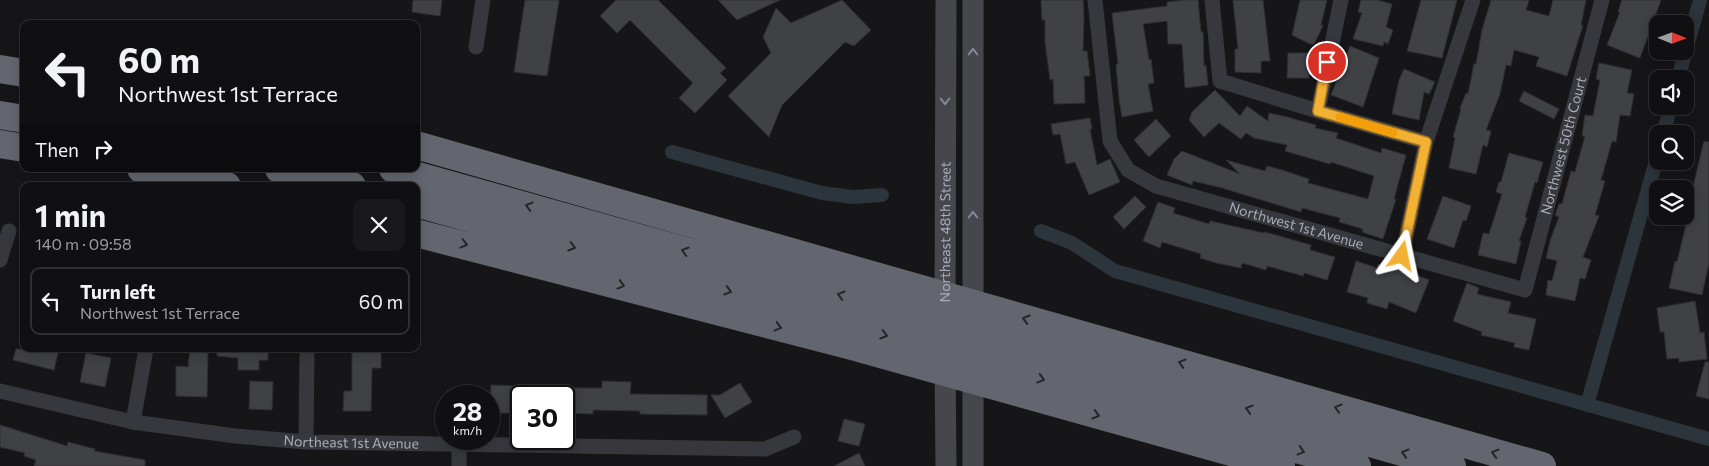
<!DOCTYPE html>
<meta charset="utf-8">
<style>
:root{--surface:#101012;--page:#19191b;--text:#f1f3f6;--muted:#9c9d9f;--line:#303032}
body{margin:0;font-family:Commissioner,sans-serif;background:var(--page);color:var(--text);height:100vh;display:flex;flex-direction:column;font-size:19px;white-space:nowrap}
*{box-sizing:border-box;margin:0}
p{font-size:16px;color:var(--muted)}
.icon{flex:none;width:28px;height:28px;fill:none;stroke:currentColor;stroke-width:2;stroke-linecap:round;stroke-linejoin:round}
.map{position:relative;flex:1;overflow:hidden}
.sheet{position:absolute;left:20px;top:182px;width:400px;height:170px;display:flex;flex-direction:column;background:var(--surface);border-radius:10px;box-shadow:0 2px 12px #0003,0 0 0 1px var(--line)}
.sheet>*{flex:none}
.guide{position:absolute;left:20px;top:20px;width:400px;height:152px;border-radius:10px;box-shadow:0 2px 12px #0003,0 0 0 1px var(--line);background:#101012;color:var(--text);overflow:hidden}
.needle{width:32px;rotate:91deg}
.buttons{position:absolute;left:1649px;top:15px;display:grid;gap:10px}
.buttons a{display:grid;place-items:center;width:45px;height:45px;border-radius:10px;background:var(--surface);box-shadow:0 2px 12px #0003,0 0 0 1px var(--line);font-size:25px}
.speed{position:absolute;left:435px;top:385px;display:flex;gap:10px;font-size:25px;font-weight:700;text-align:center}
.speed>*{display:grid;place-content:center;width:65px;height:65px;border-radius:50%;background:var(--surface);box-shadow:0 2px 12px #0003,0 0 0 1px var(--line);line-height:1}
.speed small{font-size:12px;font-weight:400}
.speed .limit{border:2px solid #111;border-radius:8px;background:#fff;color:#111}
.pin{position:absolute;display:grid;place-items:center;width:42px;height:42px;color:#fff;margin:-21px;border:2px solid #fff;border-radius:50%;box-shadow:0 1px 5px #0007}
.me{position:absolute;width:55px;margin:-28px;rotate:12deg;stroke-linejoin:round;filter:drop-shadow(0 0 4px #0008)}
.turn{display:flex;align-items:center;gap:18px;height:105px;padding:0 15px;font-size:22px}
.turn .icon{width:65px;height:65px;stroke-width:2.5}
.turn b{display:block;font-size:35px;line-height:42px}
.then{display:flex;align-items:center;height:48px;padding:0 15px;background:#0003;gap:10px;font-size:19px}
.round{display:grid;place-items:center;flex:none;width:52px;height:52px;border-radius:10px;background:var(--page)}
.head{display:flex;align-items:center;justify-content:space-between;height:85px;padding:0 15px}
h1{font-size:30px;font-weight:700;line-height:38px}
ul{padding:0;list-style:none}
li{display:flex;align-items:center;gap:15px;height:68px;margin:0 10px 8px;padding:0 5px;border:2px solid var(--line);border-radius:10px}
li div{flex:1}
li b{display:block;font-size:19px}
li em{font-style:normal}
.map>svg:first-child{display:block}
.lines{fill:none;stroke-linecap:round;stroke-linejoin:round}
.canal{stroke:#2c353c;stroke-width:14}
.building{fill:#404145;stroke:#303034}
.street{stroke:#37383d;stroke-width:15}
.secondary{stroke:#45474d;stroke-width:21}
.highway{stroke:#63666e;stroke-width:28}
.oneway{stroke:#858993}
.oneway2{stroke:#26262a}
.route-casing{stroke:#9d7322;stroke-width:12}
.route{stroke:#f2b134;stroke-width:9}
.slow{stroke:#f59e0b;stroke-width:9}
.labels{text-anchor:middle;stroke-width:5;stroke-linejoin:round;paint-order:stroke}
.street-label{font-size:14px;fill:#a8adb8;stroke:#111113}
</style>
<div class="map">
<svg width="1709" height="466" viewBox="0 0 1709 466">
<rect width="100%" height="100%" fill="#161618"/>
<g class="lines">
<path class="canal" d="M1678 79 1700 0
M1663 134 1671 106
M672 152 822 193 853 197 882 195
M1041 231 1072 243 1115 271 1709 439
M1587 405 1658 154"/>
</g>
<path class="building" d="M413 0H442L440 16 412 12Z
M525 0H559L547 76 514 72Z
M616 0H658L726 68 720 73 727 80 695 113 679 98 693 83 630 20 617 33 600 16Z
M718 0H780L737 20Z
M842 0 871 30 854 46 845 42 782 105 769 137 728 96 771 53 763 37 776 8 791 23Z
M1041 0H1083L1084 17 1083 51H1087L1090 76H1084L1085 103 1054 104 1053 79 1050 80 1045 42V20H1042Z
M1185 0H1198L1201 32H1203L1204 66 1206 65 1208 85 1185 88 1182 44H1168L1167 21 1143 24 1149 60 1151 59 1154 83 1148 84 1153 111 1122 117 1119 99 1116 64H1118L1112 13 1167 6V2Z
M1233 0H1263L1270 61H1261V73L1235 72V49H1238Z
M1300 0H1327L1321 25 1323 26 1314 44H1310L1292 35Z
M1361 0H1377L1392 4 1386 27 1393 30 1388 44 1384 42 1383 46 1353 39 1362 13 1358 12Z
M1421 0H1457L1442 58 1407 51Z
M1491 0H1529L1526 10 1549 16 1553 0H1586L1581 25H1583L1567 76 1536 66 1539 57 1514 50 1511 66 1506 65 1500 94 1486 130 1491 131 1487 147 1483 145 1476 174 1449 168 1455 138 1453 137 1461 109 1460 108 1466 93 1468 94 1474 64H1476L1482 30Z
M1622 0H1661L1640 58 1607 45 1620 12H1618Z
M1350 46 1379 58 1363 107 1331 95Z
M1288 53H1310L1309 78H1287Z
M1599 63 1632 70 1627 93 1634 94 1630 116 1620 115 1616 142 1612 141 1601 180 1605 181 1595 215 1599 216 1583 257 1591 260 1585 279 1580 278 1575 301 1546 295 1548 280 1552 281 1557 261 1546 258 1551 238 1559 217 1555 215 1559 204H1562L1571 171 1575 172 1585 136H1582L1585 115 1593 116 1600 80 1596 79Z
M1404 69 1435 82 1429 94 1424 92 1419 120 1392 114 1399 80Z
M1215 90 1240 116 1247 106 1268 121 1269 113 1287 117 1316 125 1315 128 1338 133 1336 138 1381 153 1382 148 1406 155 1394 199H1396L1383 239 1362 232 1363 229 1339 222 1340 218 1302 208 1301 212 1222 188 1193 181 1192 185 1167 175 1174 159 1182 151 1240 174 1226 160 1265 171 1267 166 1282 170 1309 179 1308 183 1368 199 1374 176 1331 162 1330 164 1285 151 1287 145 1254 138 1246 133 1241 139 1219 123 1204 137 1189 120 1192 112Z
M1524 91 1559 109 1554 119 1519 101Z
M1090 118 1092 129H1090L1097 165 1110 159 1120 182 1089 195 1075 162 1066 164 1060 134 1053 135 1051 124Z
M1156 119 1171 136 1149 157 1134 140Z
M1704 141 1709 142V263L1702 295 1669 288 1675 261 1677 262 1687 221 1685 220Z
M1509 153 1543 162 1537 183 1535 182 1525 217 1527 218 1519 241H1521L1516 264 1478 255 1483 233 1489 234 1502 194 1496 192 1499 182H1501Z
M1135 196 1146 207 1124 229 1113 217Z
M1443 196 1471 206 1466 221 1463 220 1454 248 1427 239Z
M1158 202 1175 208 1173 213 1209 224 1210 221 1264 233 1265 232 1311 245 1310 250 1335 257 1327 280 1304 273 1303 276 1267 266 1266 270 1242 263 1241 268 1216 263 1200 258 1201 254 1162 242 1160 248 1143 241Z
M1356 261 1377 268 1378 264 1410 272 1429 280 1416 313 1389 302 1387 309 1367 303 1368 298 1347 292Z
M1467 283 1479 288 1477 294 1511 302 1508 313 1536 319 1529 350 1514 347 1515 343 1481 335 1482 332 1453 321Z
M1695 301 1700 333 1704 332 1707 359 1679 362V358L1667 359 1664 332H1660L1657 308Z
M16 349H59L54 370 13 360Z
M190 349H208L207 397 176 396V366L188 367Z
M217 349H268V360H259V370H238V358L217 356Z
M352 349H381V368H372L371 411H343L344 391H352Z
M86 353 111 358 105 387 80 382Z
M1705 362H1709V399L1696 396Z
M250 381 273 382 272 410 249 409Z
M602 381 631 382 630 394 707 395V415L640 414V411L593 410V414L566 413V388H602Z
M740 383 752 402 725 418 711 395H720Z
M491 385 520 386 519 413H490Z
M844 419 865 424 859 446 838 441Z
M0 425 67 446 68 442 95 449 94 451 145 460V466H34L36 460 24 456 25 453 0 447Z
M859 453 865 466H834Z"/>
<g class="lines">
<g class="street">
<path id="s1" d="M1095 0 1110 141 1128 170 1156 186 1525 290 1602 0"/>
<path d="M1212 0 1220 81 1318 111 1426 142"/>
<path d="M476 47 483 0"/>
<path d="M1318 111 1341 0"/>
<path d="M1402 256 1426 142 1473 0"/>
<path d="M0 260 9 231"/>
<path id="s2" d="M0 391 133 422 235 436 306 442 765 449 794 437"/>
<path d="M133 422 146 349"/>
<path d="M306 442 307 349"/>
<path d="M459 444V466"/>
</g>
<g class="secondary">
<path d="M973 0V317"/>
<path id="s3" d="M945 310 946 0"/>
<path d="M945 358 946 466"/>
<path d="M973 466V365"/>
</g>
<path class="highway" d="M0 69 24 73
M0 115 24 119
M0 144 24 148
M416 145 1542 466
M141 169 227 186
M279 169 352 186
M393 169 1452 466
M416 203 1357 466
M416 233 848 345 1281 466"/>
</g>
<defs><path id="oneway-chevron" d="M-2-3.5L2.5 0L-2 3.5" fill="none" stroke-width="1.6" stroke-linecap="round" stroke-linejoin="round" transform="scale(1.25)"/></defs>
<g class="oneway">
<use href="#oneway-chevron" transform="translate(973 52) rotate(-90)"/>
<use href="#oneway-chevron" transform="translate(945 101) rotate(90)"/>
<use href="#oneway-chevron" transform="translate(973 215) rotate(-90)"/>
</g>
<g class="oneway2">
<use href="#oneway-chevron" transform="translate(529 206) rotate(-164)"/>
<use href="#oneway-chevron" transform="translate(464 244) rotate(15)"/>
<use href="#oneway-chevron" transform="translate(572 247) rotate(16)"/>
<use href="#oneway-chevron" transform="translate(685 251) rotate(-164)"/>
<use href="#oneway-chevron" transform="translate(621 285) rotate(15)"/>
<use href="#oneway-chevron" transform="translate(728 291) rotate(16)"/>
<use href="#oneway-chevron" transform="translate(841 295) rotate(-164)"/>
<use href="#oneway-chevron" transform="translate(1026 319) rotate(-164)"/>
<use href="#oneway-chevron" transform="translate(778 327) rotate(15)"/>
<use href="#oneway-chevron" transform="translate(884 335) rotate(16)"/>
<use href="#oneway-chevron" transform="translate(1182 363) rotate(-164)"/>
<use href="#oneway-chevron" transform="translate(1041 379) rotate(16)"/>
<use href="#oneway-chevron" transform="translate(1338 408) rotate(-164)"/>
<use href="#oneway-chevron" transform="translate(1249 409) rotate(-164)"/>
<use href="#oneway-chevron" transform="translate(1096 415) rotate(16)"/>
<use href="#oneway-chevron" transform="translate(1301 451) rotate(15)"/>
<use href="#oneway-chevron" transform="translate(1405 453) rotate(-164)"/>
<use href="#oneway-chevron" transform="translate(1495 453) rotate(-164)"/>
</g>
<g class="lines">
<g class="route-casing">
<path id="route" d="M1327 62 1318 111 1426 142 1402 256"/>
</g>
<use href="#route" class="route"/>
<path class="slow" d="M1340 117 1393 133"/>
</g>
<g class="labels">
<g class="street-label">
<text dy="5" stroke="none"><textPath href="#s1" startOffset="741">Northwest 50th Court</textPath></text>
<text dy="5" stroke="none"><textPath href="#s1" startOffset="354">Northwest 1st Avenue</textPath></text>
<text dy="5" stroke="none"><textPath href="#s3" startOffset="78">Northeast 48th Street</textPath></text>
<text dy="5" stroke="none"><textPath href="#s2" startOffset="356">Northeast 1st Avenue</textPath></text>
</g>
</g>
</svg>
<div class="buttons">
<a><svg class="needle" viewBox="-14 -14 28 28"><path d="M0-13l5 13h-10z" fill="#e53935"/><path d="M0 13l5-13h-10z" fill="#9c9d9f"/></svg></a>
<a><svg class="icon" aria-label="sound" viewBox="0 0 24 24"><path d="M4 9h4l5-4v14l-5-4H4zM17 9q2 3 0 6"/></svg></a>
<a><svg class="icon" aria-label="search" viewBox="0 0 24 24"><circle cx="10" cy="10" r="6"/><path d="M15 15l6 6"/></svg></a>
<a><svg class="icon" aria-label="layers" viewBox="0 0 24 24"><path d="M12 4l9 5-9 5-9-5zM3 14l9 5 9-5"/></svg></a>
</div>
<div class="speed"><div>28<small>km/h</small></div><div class="limit">30</div></div>
<div class="pin" style="left:1327px;top:62px;background:#d93025"><svg class="icon" aria-label="arrive" viewBox="0 0 24 24"><path d="M6 21V4h12l-3 4 3 4H6"/></svg></div>
<svg class="me" style="left:1402px;top:256px" viewBox="-20 -20 40 40"><path d="M0-17L14 15 0 8-14 15z" fill="#f2b134" stroke="#fff" stroke-width="4"/></svg>
<div class="guide">
<div class="turn"><svg class="icon" aria-label="left" viewBox="0 0 24 24"><path d="M17 20v-9H6M10 6l-5 5 5 5"/></svg><div><b>60 m</b>Northwest 1st Terrace</div></div>
<div class="then">Then<svg class="icon" aria-label="right" viewBox="0 0 24 24"><path d="M7 20v-9h11M14 6l5 5-5 5"/></svg></div>
</div>
<section class="sheet">
<div class="head"><div><h1>1 min</h1><p>140 m · 09:58</p></div><a class="round"><svg class="icon" aria-label="close" viewBox="0 0 24 24"><path d="M6 6l12 12M18 6L6 18"/></svg></a></div>
<ul>
<li><svg class="icon" aria-label="left" viewBox="0 0 24 24"><path d="M17 20v-9H6M10 6l-5 5 5 5"/></svg><div><b>Turn left</b><p>Northwest 1st Terrace</p></div><em>60 m</em></li>
</ul>
</section>
</div>
